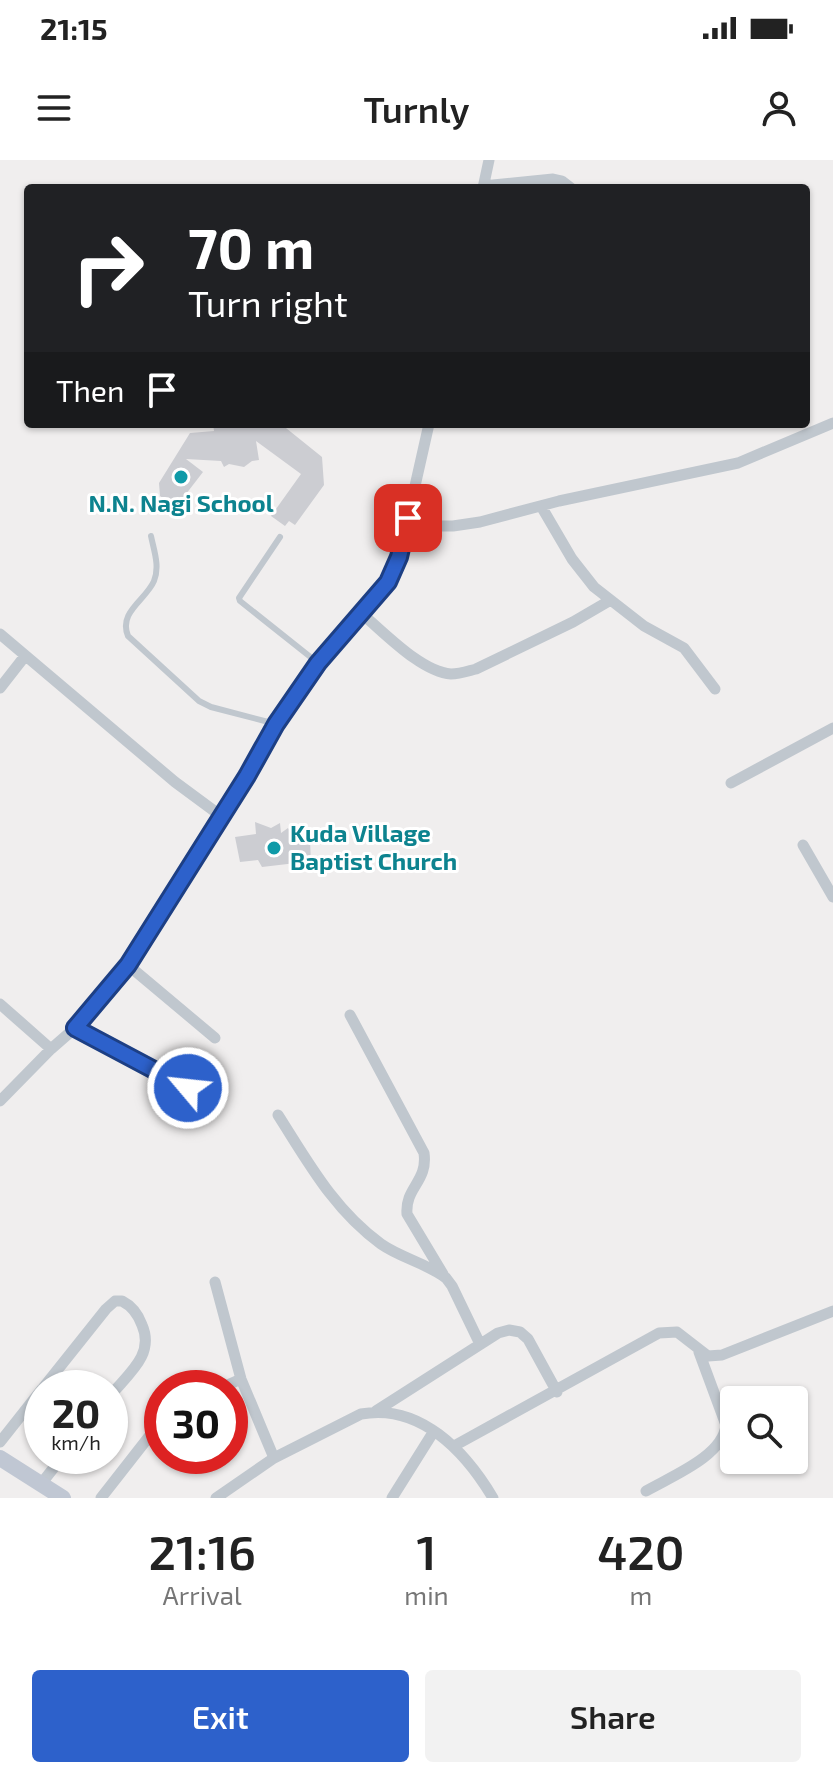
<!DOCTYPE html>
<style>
:root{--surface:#fff;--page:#f2f2f2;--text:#222;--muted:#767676;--accent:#2d61cb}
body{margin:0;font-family:"Exo 2",sans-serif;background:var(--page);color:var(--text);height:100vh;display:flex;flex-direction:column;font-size:30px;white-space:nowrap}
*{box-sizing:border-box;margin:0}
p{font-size:26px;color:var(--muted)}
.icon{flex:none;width:44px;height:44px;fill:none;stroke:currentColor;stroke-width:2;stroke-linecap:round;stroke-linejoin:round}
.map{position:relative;height:1338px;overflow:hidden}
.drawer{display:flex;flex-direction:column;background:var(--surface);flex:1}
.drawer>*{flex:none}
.banner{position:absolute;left:24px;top:24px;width:786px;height:244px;border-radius:8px;box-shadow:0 2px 6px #0004;background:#202124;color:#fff;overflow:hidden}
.buttons{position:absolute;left:720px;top:1226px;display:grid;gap:16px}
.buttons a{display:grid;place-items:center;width:88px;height:88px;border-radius:8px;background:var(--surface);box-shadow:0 2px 6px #0004;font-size:40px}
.speed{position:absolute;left:24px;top:1210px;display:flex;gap:16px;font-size:40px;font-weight:700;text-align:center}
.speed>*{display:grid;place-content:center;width:104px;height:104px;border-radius:50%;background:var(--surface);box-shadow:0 2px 6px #0004;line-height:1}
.speed small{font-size:20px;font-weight:400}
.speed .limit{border:12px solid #d22;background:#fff;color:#111}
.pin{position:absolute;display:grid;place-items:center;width:68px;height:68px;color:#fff;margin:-34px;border-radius:16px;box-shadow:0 4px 12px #0006}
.me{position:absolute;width:88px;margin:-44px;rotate:298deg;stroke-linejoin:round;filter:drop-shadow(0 0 6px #0008)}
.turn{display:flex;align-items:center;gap:28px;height:168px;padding:0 32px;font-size:36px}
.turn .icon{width:104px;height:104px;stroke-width:2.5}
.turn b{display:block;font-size:56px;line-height:68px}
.then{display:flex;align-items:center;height:76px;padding:0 32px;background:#0003;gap:16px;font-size:30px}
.eta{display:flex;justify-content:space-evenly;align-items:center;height:136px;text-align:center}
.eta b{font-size:48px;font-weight:600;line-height:56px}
.cta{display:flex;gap:16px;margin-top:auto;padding:16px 32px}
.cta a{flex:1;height:92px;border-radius:8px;background:var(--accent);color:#fff;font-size:32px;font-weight:600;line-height:92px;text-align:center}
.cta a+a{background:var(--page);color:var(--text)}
.status{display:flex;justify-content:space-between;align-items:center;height:56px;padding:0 40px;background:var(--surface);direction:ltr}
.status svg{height:22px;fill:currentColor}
header{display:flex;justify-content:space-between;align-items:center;height:104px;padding:0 32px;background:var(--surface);font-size:36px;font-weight:600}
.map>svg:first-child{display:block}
.building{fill:#cccdd2}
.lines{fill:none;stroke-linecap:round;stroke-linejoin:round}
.lane{stroke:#c0c7ce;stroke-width:6}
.street{stroke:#c0c7ce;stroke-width:11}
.secondary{stroke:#c0c7d3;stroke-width:16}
.route-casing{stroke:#1d3f84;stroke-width:20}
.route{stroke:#2d61cb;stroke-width:14}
.culture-dot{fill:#0f9aa8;stroke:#fff;stroke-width:3}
.labels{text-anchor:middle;stroke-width:6;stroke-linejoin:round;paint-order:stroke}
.culture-label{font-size:24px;font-weight:bold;fill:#0d838f;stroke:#fff}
</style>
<div class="status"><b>21:15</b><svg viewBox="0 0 49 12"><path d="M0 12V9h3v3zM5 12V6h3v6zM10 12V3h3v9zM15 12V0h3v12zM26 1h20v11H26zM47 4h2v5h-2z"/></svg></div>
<header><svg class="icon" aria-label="menu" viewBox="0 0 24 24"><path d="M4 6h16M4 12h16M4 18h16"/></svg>Turnly<svg class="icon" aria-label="person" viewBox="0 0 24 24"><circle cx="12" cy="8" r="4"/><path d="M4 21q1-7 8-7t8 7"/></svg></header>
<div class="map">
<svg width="833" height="1338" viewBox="0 0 833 1338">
<rect width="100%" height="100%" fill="#f0eeee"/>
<path class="building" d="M213 264H281L322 297 324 325 295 365 289 361 285 366 271 356 301 314 256 281 259 300 252 301 244 307 229 304 224 307 221 301 186 299 203 312 186 334 190 337 180 350 160 336 159 323 190 273 214 271Z
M255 662 271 668 280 663 281 673 288 668 294 678 305 674 310 679 311 706 296 707V703L262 707 258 700 240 702 235 677 256 674Z"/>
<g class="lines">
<path class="lane" d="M151 376C154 391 160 406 154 421 146 440 118 452 128 476L199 541 211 547 276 564
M280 377 239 438 240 441 318 503"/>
<path class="street" d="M483 26 553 19 562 21 571 28
M483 28 489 0
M541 346 572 399 594 427 644 466 684 488 715 529
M408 358 437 366H453L480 362 559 341 738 303 833 263
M362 454C384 472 421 512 451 514 460 514 468 511 476 509L573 462 609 441
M0 474 175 622 221 656
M0 528 25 496
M731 623 833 568
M803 685 833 737
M128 805 215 878
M0 844 51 889
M350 855 424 993C428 1022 405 1027 407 1054L443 1114
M75 868 188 928
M0 941 51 889 75 868 117 821 247 616 282 555 318 503 388 422 399 397 429 264
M278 955C308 1002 334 1050 381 1084 401 1098 426 1103 446 1118L452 1126 480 1184
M215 1122 241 1219 274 1298
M43 1228 106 1149 115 1141H122C132 1146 138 1154 142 1165 155 1195 128 1214 110 1236
M221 1228 241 1219
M376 1251 498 1173 509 1170 520 1172 528 1179 557 1232
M0 1282 42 1229
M454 1286 659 1173 677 1172 708 1196 722 1195 833 1151
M41 1324 63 1296
M646 1331C672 1316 723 1296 726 1265L699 1192
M101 1338 162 1260
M216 1338 274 1298 361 1254C420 1243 465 1291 493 1338
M392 1338 434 1271"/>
<path class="secondary" d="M0 1298 63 1338"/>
</g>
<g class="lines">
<g class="route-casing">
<path id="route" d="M188 928 75 868 128 805 247 616 276 564 318 503 388 422 399 397 408 358"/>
</g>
<use href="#route" class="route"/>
</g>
<g class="culture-dot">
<circle cx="181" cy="317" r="8"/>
<circle cx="274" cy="688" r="8"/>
</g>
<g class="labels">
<g class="culture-label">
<text x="181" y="352">N.N. Nagi School</text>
<text x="290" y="682" text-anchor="start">Kuda Village<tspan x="290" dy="28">Baptist Church</tspan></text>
</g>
</g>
</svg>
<div class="buttons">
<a><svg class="icon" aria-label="search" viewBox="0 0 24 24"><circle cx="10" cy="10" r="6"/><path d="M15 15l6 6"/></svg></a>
</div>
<div class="speed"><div>20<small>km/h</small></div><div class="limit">30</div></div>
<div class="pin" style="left:408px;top:358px;background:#d93025"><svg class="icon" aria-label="arrive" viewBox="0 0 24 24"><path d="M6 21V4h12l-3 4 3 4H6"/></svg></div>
<svg class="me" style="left:188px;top:928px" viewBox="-20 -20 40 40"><circle r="17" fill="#2d61cb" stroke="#fff" stroke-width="3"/><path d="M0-11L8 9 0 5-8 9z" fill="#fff"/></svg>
<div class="banner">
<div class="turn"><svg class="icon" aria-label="right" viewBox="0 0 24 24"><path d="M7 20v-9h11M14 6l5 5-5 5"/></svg><div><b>70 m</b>Turn right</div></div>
<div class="then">Then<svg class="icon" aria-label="arrive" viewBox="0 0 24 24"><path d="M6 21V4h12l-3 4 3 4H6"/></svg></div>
</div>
</div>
<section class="drawer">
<div class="eta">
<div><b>21:16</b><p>Arrival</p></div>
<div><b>1</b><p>min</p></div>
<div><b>420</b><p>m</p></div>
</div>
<div class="cta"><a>Exit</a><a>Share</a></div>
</section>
